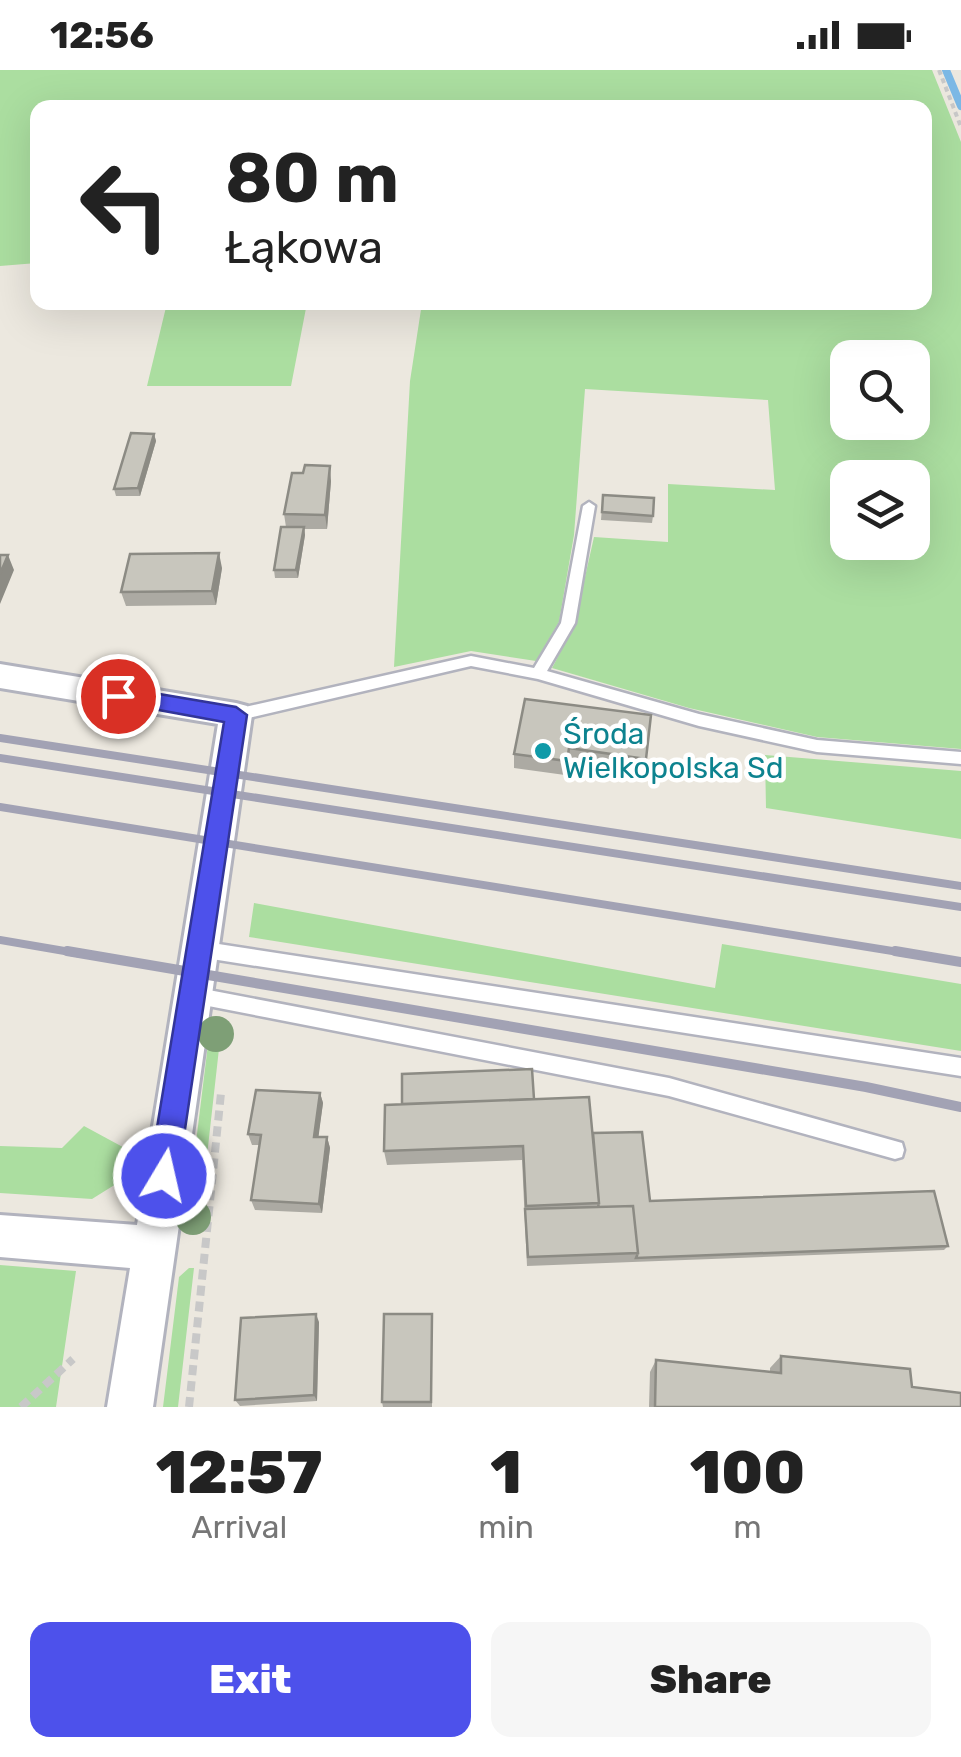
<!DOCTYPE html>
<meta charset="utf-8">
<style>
:root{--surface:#fff;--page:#f6f6f6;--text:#222;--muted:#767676;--accent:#4d51eb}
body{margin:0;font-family:Rubik,sans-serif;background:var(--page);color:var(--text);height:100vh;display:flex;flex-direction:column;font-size:38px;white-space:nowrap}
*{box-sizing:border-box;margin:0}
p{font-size:32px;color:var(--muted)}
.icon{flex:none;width:55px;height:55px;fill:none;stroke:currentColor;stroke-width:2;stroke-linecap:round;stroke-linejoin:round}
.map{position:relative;height:1337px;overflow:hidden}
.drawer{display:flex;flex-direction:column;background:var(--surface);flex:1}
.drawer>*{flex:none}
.guide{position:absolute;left:30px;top:30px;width:902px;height:210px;border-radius:20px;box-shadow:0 10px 40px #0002;background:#fff;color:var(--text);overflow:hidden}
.controls{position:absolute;left:830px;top:270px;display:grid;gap:20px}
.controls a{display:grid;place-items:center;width:100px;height:100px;border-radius:20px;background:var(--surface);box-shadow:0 10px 40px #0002;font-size:50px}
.pin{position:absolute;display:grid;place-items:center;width:85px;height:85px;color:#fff;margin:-42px;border:5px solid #fff;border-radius:50%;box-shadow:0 2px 10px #0007}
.me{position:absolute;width:110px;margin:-55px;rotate:9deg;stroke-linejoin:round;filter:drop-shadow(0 0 8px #0008)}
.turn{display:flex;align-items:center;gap:35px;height:210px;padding:0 30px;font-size:45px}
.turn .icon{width:130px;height:130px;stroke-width:2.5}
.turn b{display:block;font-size:70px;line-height:85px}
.eta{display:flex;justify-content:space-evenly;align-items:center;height:170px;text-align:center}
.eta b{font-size:60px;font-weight:800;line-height:70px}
.button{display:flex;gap:20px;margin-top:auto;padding:20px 30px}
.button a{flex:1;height:115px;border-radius:20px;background:var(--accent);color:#fff;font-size:40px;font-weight:800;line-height:115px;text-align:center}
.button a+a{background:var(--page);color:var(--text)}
.status{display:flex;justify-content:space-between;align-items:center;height:70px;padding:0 50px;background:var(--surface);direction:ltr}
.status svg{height:28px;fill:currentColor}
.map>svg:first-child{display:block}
.green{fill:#abdea0;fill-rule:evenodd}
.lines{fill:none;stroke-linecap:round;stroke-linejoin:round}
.stream{stroke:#7bb8e5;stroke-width:8}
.lane-casing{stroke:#b2b3be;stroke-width:5}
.street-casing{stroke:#b2b3be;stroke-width:6}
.path-far1{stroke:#c8c8c8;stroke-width:4;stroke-dasharray:5 4;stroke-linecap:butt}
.path{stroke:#c8c8c8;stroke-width:8;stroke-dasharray:10 6;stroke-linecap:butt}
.lane{fill:#fff;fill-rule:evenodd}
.street{fill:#fff;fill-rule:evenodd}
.rail-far1{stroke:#a2a2b4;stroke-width:8}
.rail{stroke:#a2a2b4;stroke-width:10}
.tree{fill:#7e9f76}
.wall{fill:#acaaa3}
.shaded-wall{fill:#8c8b84}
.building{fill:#c8c6bd;stroke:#8c8b84;stroke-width:2.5}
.route{fill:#4d51eb;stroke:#323599;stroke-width:2.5}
.culture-dot{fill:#0f9aa8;stroke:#fff;stroke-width:4}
.labels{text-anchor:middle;stroke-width:9;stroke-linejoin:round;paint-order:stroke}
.culture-label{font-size:30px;fill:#0d838f;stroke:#fff;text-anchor:start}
</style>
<div class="status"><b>12:56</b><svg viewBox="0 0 49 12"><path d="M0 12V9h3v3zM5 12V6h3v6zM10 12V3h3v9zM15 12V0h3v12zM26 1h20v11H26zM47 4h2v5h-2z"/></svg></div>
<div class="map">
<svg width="961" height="1337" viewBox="0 0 961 1337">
<rect width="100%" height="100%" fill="#ece8df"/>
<path class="green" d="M0 0H932L961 72V679L817 667 689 638 552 598 574 556 594 467 668 472V414L775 420 768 330 585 319 574 465 559 552 536 591 471 581 394 597 410 311 422 233 925 232V38H38L37 193 0 196ZM848 288H912V352H848ZM848 408H912V472H848Z
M167 233H307L291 316H147Z
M765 685 961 701V769L766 738Z
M254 833 715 918 722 874 961 914V981L249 867Z
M222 952 199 1157 186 1154 210 958Z
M84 1056 132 1082 144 1094 145 1108 140 1114H116L92 1129 0 1123V1076L62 1078Z
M0 1195 76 1201 56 1337H0Z
M189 1198H194L178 1337H163L179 1207Z"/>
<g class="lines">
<path class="stream" d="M946 0 961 36"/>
<g class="lane-casing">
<path id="lane" d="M589 432 595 436 575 553 547 601 699 644 817 670 961 682V694L817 682 699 656 538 609 471 596 236 651 231 649 229 645 231 641 236 639 471 586 534 598 561 553 583 436Z
M199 871 961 988V1006L199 887 193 884 191 879 193 874Z
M193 917 669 1008 895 1071 902 1073 904 1080 902 1087 895 1089 669 1026 193 933 187 931 184 925 187 919Z"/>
</g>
<g class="street-casing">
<path id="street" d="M0 594 236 633 247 636 252 645 153 1337H107L130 1198 0 1187V1145L137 1155 218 654 0 618Z"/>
</g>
<path class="path-far1" d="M939 0 961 57"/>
<path class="path" d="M21 1337 73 1289
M189 1337 221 1023"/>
<use href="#lane" class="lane"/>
<use href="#street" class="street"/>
<path class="rail-far1" d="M0 668 961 816
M0 688 961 837
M0 737 911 884
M0 870 82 884"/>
<path class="rail" d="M67 881 866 1017 961 1037
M895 881 961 892"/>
</g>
<g class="tree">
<circle cx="216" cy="964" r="18"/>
<circle cx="193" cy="1147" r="18"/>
</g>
<path class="wall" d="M154 364 156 371 140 426H116L114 419Z
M331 411 327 459H304L305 465 298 508H275L274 500 286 457 284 444Z
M603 425 653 446 652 453 601 450Z
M222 498 216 535 126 536 121 522Z
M525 629 646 689 644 702 568 692 565 705 514 698V684Z
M320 1023 323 1033 318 1067H327L330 1078 322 1143 255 1140 251 1130 260 1075H252L248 1064Z
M534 1029 593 1064 650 1131 948 1176 944 1180 527 1196 522 1090 387 1095 384 1081Z
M432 1244V1337H383L382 1332Z
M319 1252 317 1331 240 1336 235 1330Z
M781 1286 912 1317 961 1337H649L650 1302 656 1290 770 1302V1298Z"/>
<path class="shaded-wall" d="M154 364 156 371 140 426 138 418Z
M330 396 331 411 327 459 325 445Z
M304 457 305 465 298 508 296 500Z
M219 483 222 498 216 535 212 521Z
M8 485 14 500 0 534V504Z
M320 1023 323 1033 317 1078 314 1067Z
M327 1067 330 1078 322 1143 319 1134Z
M316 1244 319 1252 317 1331 314 1325Z"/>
<path class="building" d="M131 363 154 364 138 418 114 419Z
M305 395 330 396 325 445 284 444 292 403H303Z
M603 425 654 428 653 446 602 442Z
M281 457H304L296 500H274Z
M219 483 212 521 121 522 130 484Z
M0 485H8L0 504Z
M525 629 651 645 646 689 569 678 567 691 514 684Z
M532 999 534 1029 402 1034V1004Z
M256 1020 320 1023 314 1067H327L319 1134 251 1130 261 1065 248 1064Z
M589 1027 599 1133 526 1136 523 1076 384 1081 385 1035Z
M642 1062 650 1131 934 1121 948 1176 636 1188 638 1183 633 1136 598 1137 599 1133 593 1063Z
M633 1136 638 1183 528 1187 525 1139Z
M316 1244 314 1325 235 1330 241 1248Z
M384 1244H432L431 1332H382Z
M781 1286 910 1299 912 1317 961 1323V1337H655L656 1290 781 1303Z"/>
<path class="route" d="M118 617 236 637 247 645 178 1106 174 1117 164 1121 153 1117 149 1106 224 652 110 631 107 626 110 620Z"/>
<circle class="culture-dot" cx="543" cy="681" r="10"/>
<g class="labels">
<g class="culture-label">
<text x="563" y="674">Środa<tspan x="563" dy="34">Wielkopolska Sd</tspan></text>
</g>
</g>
</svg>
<div class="controls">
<a><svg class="icon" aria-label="search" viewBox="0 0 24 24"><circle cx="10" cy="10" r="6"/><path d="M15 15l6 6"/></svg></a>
<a><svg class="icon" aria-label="layers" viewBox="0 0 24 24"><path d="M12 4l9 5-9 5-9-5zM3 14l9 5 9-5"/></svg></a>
</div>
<div class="pin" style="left:118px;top:626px;background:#d93025"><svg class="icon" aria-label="arrive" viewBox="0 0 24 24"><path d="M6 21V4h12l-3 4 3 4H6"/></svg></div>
<svg class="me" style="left:164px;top:1106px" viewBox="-20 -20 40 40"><circle r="17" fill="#4d51eb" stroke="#fff" stroke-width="3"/><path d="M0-11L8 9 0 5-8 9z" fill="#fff"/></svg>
<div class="guide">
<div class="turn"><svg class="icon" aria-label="left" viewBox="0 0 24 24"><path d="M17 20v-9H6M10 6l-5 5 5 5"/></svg><div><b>80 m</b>Łąkowa</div></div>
</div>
</div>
<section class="drawer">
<div class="eta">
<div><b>12:57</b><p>Arrival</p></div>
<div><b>1</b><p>min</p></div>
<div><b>100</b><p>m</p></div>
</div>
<div class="button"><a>Exit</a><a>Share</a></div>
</section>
